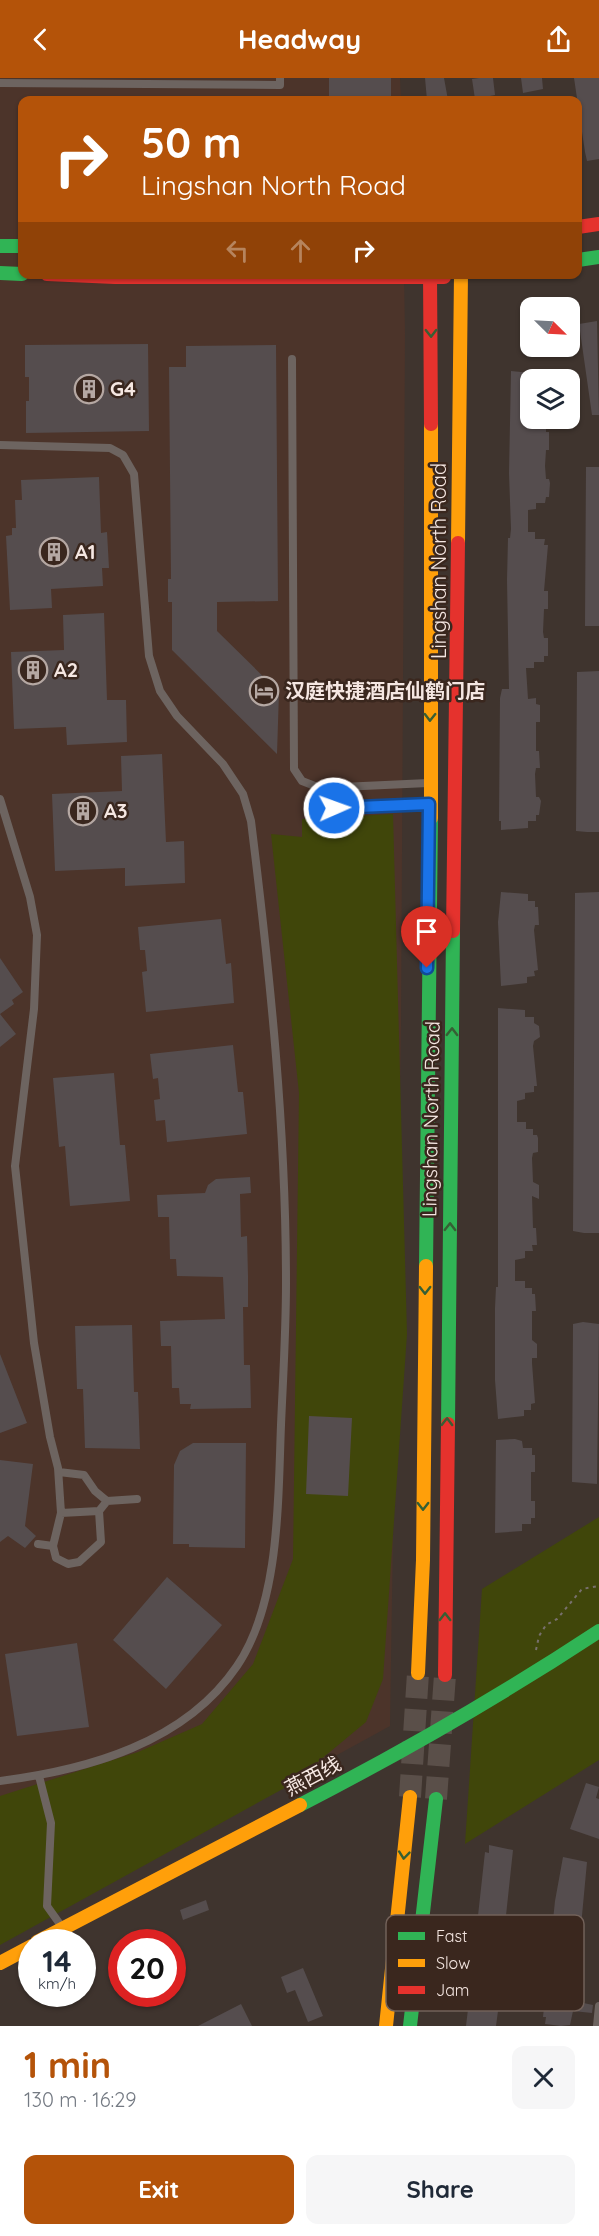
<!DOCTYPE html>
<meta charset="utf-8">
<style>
:root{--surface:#fff;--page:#f6f6f7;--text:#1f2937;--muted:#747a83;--accent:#b45309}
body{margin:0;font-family:Quicksand,"Noto Sans SC",sans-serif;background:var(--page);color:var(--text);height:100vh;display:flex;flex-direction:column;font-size:22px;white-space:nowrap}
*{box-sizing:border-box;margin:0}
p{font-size:20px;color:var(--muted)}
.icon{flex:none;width:33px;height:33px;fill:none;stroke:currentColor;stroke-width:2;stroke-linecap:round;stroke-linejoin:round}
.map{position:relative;height:1948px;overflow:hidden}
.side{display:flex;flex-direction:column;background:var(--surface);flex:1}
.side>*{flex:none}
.guide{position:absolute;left:18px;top:18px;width:564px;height:183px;border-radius:12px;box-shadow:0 2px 4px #0004;background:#b45309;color:#fff;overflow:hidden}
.needle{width:39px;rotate:114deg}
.fabs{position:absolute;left:520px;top:219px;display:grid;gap:12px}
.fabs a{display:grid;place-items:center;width:60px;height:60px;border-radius:12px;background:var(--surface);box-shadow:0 2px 4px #0004;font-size:30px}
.speed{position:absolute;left:18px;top:1851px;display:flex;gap:12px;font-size:30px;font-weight:700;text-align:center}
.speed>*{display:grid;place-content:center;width:78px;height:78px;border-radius:50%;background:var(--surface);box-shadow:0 2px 4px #0004;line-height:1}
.speed small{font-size:15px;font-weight:400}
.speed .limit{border:9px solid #d22;background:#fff;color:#111}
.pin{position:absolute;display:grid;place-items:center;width:51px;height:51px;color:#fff;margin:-62px -26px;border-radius:50% 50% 50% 0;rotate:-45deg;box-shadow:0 0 6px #0007}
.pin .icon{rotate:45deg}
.me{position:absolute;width:66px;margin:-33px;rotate:88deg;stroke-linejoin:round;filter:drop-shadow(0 0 4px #0008)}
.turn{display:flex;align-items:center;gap:21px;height:126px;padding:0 24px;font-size:27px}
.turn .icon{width:78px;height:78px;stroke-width:2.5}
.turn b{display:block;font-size:42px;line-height:51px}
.lanes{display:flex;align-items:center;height:57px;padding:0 24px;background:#0003;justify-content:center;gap:30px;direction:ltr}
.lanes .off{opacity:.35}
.round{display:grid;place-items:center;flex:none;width:63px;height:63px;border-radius:12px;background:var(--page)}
.overview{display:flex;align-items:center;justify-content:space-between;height:102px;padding:0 24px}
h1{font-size:36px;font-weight:800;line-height:45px;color:var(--accent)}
.button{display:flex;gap:12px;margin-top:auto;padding:12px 24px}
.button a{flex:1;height:69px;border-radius:12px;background:var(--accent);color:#fff;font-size:24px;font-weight:800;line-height:69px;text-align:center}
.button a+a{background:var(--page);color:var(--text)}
header{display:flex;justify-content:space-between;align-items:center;height:78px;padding:0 24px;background:var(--accent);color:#fff;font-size:27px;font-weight:800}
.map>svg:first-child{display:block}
.built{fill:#4c342a}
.green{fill:#40460a}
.building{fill:#554d4e}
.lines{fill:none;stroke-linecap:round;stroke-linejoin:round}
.secondary-tunnel{stroke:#5a4f49;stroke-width:22;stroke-dasharray:22 11;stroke-linecap:butt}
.path{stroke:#78706d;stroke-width:2;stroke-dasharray:3 4.5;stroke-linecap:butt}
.lane{stroke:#6d6460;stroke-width:8}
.fast{stroke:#30b455;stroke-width:14}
.slow{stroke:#ff9f0a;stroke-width:14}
.jam{stroke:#e5322d;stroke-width:14}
.oneway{stroke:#365f34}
.route-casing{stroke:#114b97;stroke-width:15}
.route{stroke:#1a73e8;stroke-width:10}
.labels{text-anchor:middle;stroke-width:5;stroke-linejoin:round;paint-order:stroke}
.poi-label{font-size:20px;font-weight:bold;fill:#f5e7e2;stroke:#3a271e;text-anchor:start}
.street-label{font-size:20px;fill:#f5e7e2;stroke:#3a271e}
.key{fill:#3a271e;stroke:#726159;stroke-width:1.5}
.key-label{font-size:16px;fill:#f5e7e2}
</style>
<header><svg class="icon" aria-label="back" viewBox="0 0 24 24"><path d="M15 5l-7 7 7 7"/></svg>Headway<svg class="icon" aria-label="share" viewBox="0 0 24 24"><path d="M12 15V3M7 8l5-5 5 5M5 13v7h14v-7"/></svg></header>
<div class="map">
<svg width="599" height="1948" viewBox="0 0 599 1948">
<rect width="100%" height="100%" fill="#3f342e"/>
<path class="built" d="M0 0H400L401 22H22V196L404 197 405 255 401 949 390 1648 0 1862Z"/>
<path class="green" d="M393 736 407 1256 383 1601 366 1644 290 1707 0 1867V1718L138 1674 202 1646 253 1586 293 1481 299 1015 271 756 302 759V741Z
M599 1439V1682L465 1766 482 1511Z"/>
<path class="building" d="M329 0H391V22H329Z
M425 0H444L448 22H427Z
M479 0H493L495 17 475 21 472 1Z
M521 0H542L543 11 523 15Z
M574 0H599V81L587 83 585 74Z
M597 243 599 337H592L579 246Z
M148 266 149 353 26 355V323H29V299H25V267Z
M276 267 278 523 217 524V553L279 614 277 676 172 572V524H168V501H171L169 289H186V268Z
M511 293 531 295V342H536V349H546V354H549V372H546L545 388 546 401H549L550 405 549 419H546L545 425H536V431L528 432V454H535V461H545L544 467H548L544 513H548V531H544L543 554 544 560H548V578H544V584H534V590H526L528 621 536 620V626L540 627V644H536V673H539L540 690H536L535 696 536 719H539L541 723 539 737H536V743H528V750L501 752V743H499L500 620 502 611H509L507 502 508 460H510L511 451 509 395Z
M586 389H599V548H585Z
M99 399 101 455 107 454 109 490H102L103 508 51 511 52 530 10 532 6 458 12 457V450H16L15 422H22L21 402Z
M104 535 107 622H126L127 664 67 667 66 649 14 651 11 574 64 572 63 537Z
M599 593V754H587L576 753 577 594Z
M162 676 166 764 184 763 185 805 125 808V790L55 793 52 716 122 713 121 678Z
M501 814 528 816V823H535V829H538L539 847H535L534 852 538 892 534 893 535 898 527 899V905L501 908 498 844Z
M599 814V1155H584L573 1153 575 815Z
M221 841 226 886 231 885 234 925 146 934 142 894 147 893 145 872H140L138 849Z
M0 880 23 914 12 922 14 926 0 936 16 956 0 969Z
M498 930 525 932V939H534V945L539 948 540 959 534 963 533 968 537 1008H534V1014L525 1015V1021L517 1023V1044H526V1051H533V1057H537L538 1060V1074L533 1075 532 1080 533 1104 539 1107V1121L532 1118 533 1150H536L537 1167H532L533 1173H525V1180L515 1182V1203H525V1210H532V1216H535L536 1233H532V1262L537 1266V1280H532V1285L535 1325 531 1326V1332H524V1338L498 1341 495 1302V1230L496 1209H498Z
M233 967 238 1014H243L247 1056 167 1064 165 1042 156 1043 154 1022 160 1021 158 1000 153 1001 150 976Z
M114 995 120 1067H125L130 1123 70 1128 65 1068 59 1069 53 1000Z
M250 1099 251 1115 240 1116 241 1159 247 1158 248 1198V1229H243L244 1287H250L251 1330 190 1331 191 1326H180L179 1310H172L171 1268H161L160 1243 225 1241 223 1199 177 1198 176 1181H170L169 1139H158L157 1117 205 1115 208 1107 216 1101Z
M583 1244 599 1246 597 1406 572 1404 573 1246Z
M132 1247 134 1314H138L140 1371 85 1370 83 1311H77L75 1248Z
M0 1276 27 1345 0 1355Z
M309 1338 352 1340 348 1418 306 1416Z
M515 1361 522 1363 523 1370H532V1377H535V1394H531V1423H535V1440H531V1446H522V1453L495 1455 496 1362Z
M193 1365H246L245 1470 189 1469V1466H173L174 1387 180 1373Z
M0 1382 33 1386 25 1448 36 1458 25 1470 8 1458 0 1464Z
M167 1499 222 1547 166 1611 113 1562Z
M77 1565 89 1649 17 1658 5 1576Z
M586 1705 599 1709 596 1720 599 1721V1761L570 1751Z
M489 1767 513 1772 499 1903 500 1918 496 1948H466L471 1906H474L478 1875 474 1874 485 1774 489 1775Z
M563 1779 587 1784 574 1923 593 1927 592 1935 573 1933 570 1947 561 1948 545 1946 546 1939H543L555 1823Z
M206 1822 209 1832 183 1842 180 1832Z
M303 1890 323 1938 308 1944 295 1912 287 1915 281 1899Z
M241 1926 252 1948H198Z"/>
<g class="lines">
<path class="secondary-tunnel" d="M410 1719 418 1595
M436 1721 445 1597"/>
<path class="path" d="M536 1572 539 1558 546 1547 557 1541 582 1511 599 1508"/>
<path class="lane" d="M0 5 280 7V0
M292 281 294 691 302 703 320 710 428 705
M0 367 110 370 123 377 134 396 149 578 160 613 177 638 223 686 243 716 251 743C270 896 286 1051 286 1205 286 1253 283 1300 281 1347 278 1422 280 1525 237 1588 185 1665 87 1692 0 1703
M0 721 30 819 37 857 34 931 15 1088 34 1265 50 1359 58 1390 61 1435 53 1468 38 1466
M310 731 427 726
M59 1394 84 1397 95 1413 107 1423
M61 1435 99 1433 107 1423 137 1421
M53 1468 56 1480 68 1486 79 1484 101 1464 99 1433
M39 1698 51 1745 47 1828 62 1849
M597 1948 599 1928"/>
<path class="fast" d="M0 168H22
M578 182 599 179
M0 195 22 196
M426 1188 431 740
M448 1346 453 853
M300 1727C403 1674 502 1617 599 1553
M410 1948 436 1721"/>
<path class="slow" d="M458 465 461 196
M431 740V346
M418 1595 423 1482 426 1188
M37 1864 300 1727
M0 1885 32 1868
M386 1948 410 1719"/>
<path class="jam" d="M578 149 599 146
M47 196 115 199H444
M430 196 431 346
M453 853 458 465
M445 1597 448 1346"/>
</g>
<defs><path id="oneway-chevron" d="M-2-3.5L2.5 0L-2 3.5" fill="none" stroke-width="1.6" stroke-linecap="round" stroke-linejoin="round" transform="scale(1.5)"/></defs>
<g class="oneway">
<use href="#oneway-chevron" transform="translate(431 255) rotate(89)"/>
<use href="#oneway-chevron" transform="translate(430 639) rotate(91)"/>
<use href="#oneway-chevron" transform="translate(452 954) rotate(-89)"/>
<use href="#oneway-chevron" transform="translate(450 1149) rotate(-89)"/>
<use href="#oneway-chevron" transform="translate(425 1212) rotate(90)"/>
<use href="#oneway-chevron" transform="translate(447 1344) rotate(-89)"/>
<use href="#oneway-chevron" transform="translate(423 1428) rotate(90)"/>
<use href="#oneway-chevron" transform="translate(445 1539) rotate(-90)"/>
<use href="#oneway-chevron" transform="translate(404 1777) rotate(96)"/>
</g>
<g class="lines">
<g class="route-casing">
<path id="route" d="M334 730 429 726 427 890"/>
</g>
<use href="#route" class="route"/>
</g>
<defs>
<g id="building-ring" transform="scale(1.5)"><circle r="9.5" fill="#3a271e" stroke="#b5a8a3" stroke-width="1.5"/><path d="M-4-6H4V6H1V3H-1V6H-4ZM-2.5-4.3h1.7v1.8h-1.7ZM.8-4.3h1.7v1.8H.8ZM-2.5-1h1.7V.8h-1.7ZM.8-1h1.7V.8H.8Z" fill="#b5a8a3"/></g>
<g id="hotel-ring" transform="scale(1.5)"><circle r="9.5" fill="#3a271e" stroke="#b5a8a3" stroke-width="1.5"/><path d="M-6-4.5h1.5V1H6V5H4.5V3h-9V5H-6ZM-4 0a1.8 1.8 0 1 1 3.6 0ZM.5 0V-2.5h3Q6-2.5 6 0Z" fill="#b5a8a3"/></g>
</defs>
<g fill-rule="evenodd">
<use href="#building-ring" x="89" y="311"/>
<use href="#building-ring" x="54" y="474"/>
<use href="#building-ring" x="33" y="592"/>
<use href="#hotel-ring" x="264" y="613"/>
<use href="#building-ring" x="83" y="733"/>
</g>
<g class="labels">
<g class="poi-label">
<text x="110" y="318">G4</text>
<text x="75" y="481">A1</text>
<text x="54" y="599">A2</text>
<text x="285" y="620">汉庭快捷酒店仙鹤门店</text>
<text x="104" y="740">A3</text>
</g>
<g class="street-label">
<text transform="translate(439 483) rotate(-90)" y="7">Lingshan North Road</text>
<text transform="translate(431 1041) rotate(-89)" y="7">Lingshan North Road</text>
<text transform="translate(313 1698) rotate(-28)" y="7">燕西线</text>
</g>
</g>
<rect x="386" y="1837" width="198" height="96" rx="9" class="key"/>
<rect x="398" y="1854" width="27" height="8" fill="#30b455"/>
<rect x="398" y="1881" width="27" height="8" fill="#ff9f0a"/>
<rect x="398" y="1908" width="27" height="8" fill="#e5322d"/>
<g class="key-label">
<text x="436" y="1864">Fast</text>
<text x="436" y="1891">Slow</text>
<text x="436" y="1918">Jam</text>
</g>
</svg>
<div class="fabs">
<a><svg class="needle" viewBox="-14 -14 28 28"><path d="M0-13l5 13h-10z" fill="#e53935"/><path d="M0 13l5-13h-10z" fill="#747a83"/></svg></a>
<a><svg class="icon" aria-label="layers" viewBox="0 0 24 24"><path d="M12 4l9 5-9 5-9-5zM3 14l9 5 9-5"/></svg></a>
</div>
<div class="speed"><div>14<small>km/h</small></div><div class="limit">20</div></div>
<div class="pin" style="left:427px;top:890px;background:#d93025"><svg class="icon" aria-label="arrive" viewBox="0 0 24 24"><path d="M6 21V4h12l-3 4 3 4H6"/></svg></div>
<svg class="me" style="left:334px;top:730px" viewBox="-20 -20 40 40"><circle r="17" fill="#1a73e8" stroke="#fff" stroke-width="3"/><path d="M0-11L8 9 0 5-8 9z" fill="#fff"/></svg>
<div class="guide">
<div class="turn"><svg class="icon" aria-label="right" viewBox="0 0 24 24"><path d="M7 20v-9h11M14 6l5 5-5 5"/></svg><div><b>50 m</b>Lingshan North Road</div></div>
<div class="lanes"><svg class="icon off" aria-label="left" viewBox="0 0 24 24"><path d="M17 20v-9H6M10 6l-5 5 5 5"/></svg><svg class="icon off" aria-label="ahead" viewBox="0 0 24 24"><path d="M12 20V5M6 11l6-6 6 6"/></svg><svg class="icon" aria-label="right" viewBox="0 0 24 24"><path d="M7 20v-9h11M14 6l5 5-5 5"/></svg></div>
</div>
</div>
<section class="side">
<div class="overview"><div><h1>1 min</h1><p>130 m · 16:29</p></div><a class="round"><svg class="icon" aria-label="close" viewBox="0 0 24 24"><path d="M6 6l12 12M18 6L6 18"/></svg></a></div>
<div class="button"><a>Exit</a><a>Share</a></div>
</section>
